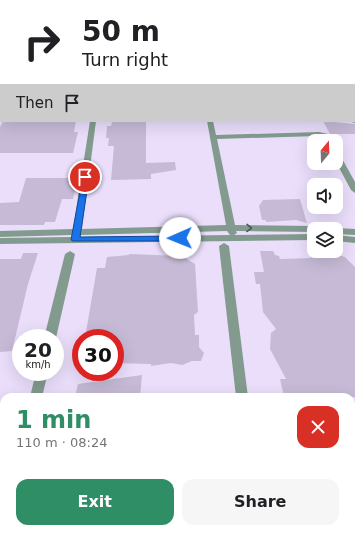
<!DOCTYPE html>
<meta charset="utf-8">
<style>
:root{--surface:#fff;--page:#f6f6f6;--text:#202124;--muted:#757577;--accent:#2f8e66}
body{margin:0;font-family:"DejaVu Sans",sans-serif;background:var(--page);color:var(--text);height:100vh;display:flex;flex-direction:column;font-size:15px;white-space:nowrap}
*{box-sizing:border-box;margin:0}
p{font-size:13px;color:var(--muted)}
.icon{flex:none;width:22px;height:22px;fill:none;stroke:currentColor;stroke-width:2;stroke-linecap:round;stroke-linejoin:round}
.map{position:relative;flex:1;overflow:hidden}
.drawer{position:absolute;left:0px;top:393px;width:355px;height:140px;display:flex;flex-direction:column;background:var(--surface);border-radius:12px 12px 0 0;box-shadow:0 4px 16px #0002}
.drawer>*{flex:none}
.guide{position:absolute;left:0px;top:0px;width:355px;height:122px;box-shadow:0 4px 16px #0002;background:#fff;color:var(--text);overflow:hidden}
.needle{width:26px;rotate:19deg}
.tools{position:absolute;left:307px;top:134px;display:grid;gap:8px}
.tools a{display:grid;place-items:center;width:36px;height:36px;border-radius:8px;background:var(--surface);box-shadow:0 4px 16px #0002;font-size:20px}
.speed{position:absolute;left:12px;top:329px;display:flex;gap:8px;font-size:20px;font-weight:700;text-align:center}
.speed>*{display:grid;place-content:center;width:52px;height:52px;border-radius:50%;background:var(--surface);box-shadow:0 4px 16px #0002;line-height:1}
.speed small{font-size:10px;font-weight:400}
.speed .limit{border:6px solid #d22;background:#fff;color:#111}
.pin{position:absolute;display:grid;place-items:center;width:34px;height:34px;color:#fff;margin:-17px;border:2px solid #fff;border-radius:50%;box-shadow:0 1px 4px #0007}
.me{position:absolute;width:44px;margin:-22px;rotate:269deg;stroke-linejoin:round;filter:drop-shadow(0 0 3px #0008)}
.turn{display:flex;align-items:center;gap:14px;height:84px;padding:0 16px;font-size:18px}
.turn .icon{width:52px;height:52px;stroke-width:2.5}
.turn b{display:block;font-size:28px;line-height:34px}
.then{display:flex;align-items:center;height:38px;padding:0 16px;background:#0003;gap:8px;font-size:15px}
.round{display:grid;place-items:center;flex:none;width:42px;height:42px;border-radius:12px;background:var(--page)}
.head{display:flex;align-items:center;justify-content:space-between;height:68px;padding:0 16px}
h1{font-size:24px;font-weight:800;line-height:30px;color:var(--accent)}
.button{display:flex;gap:8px;margin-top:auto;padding:8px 16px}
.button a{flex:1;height:46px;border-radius:12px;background:var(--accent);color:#fff;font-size:16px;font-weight:800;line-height:46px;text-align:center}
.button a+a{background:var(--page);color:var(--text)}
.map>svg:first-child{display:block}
.building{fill:#c6bad6}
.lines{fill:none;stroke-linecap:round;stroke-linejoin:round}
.minor{fill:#839b8e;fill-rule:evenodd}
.oneway{stroke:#4c5455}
.route{fill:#1a73e8;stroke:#114b97}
</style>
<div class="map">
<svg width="355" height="533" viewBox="0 0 355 533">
<rect width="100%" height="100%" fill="#eadefb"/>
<path class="building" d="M3 121H76L74 132H78L73 153H0V127Z
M146 121V163L175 162 176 170 151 174V179L111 180 114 146H108L109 138H106L107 126H111L112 122Z
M323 121 355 124V134H330Z
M26 178H78L73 199H62L55 222H45L44 225H0V203L19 202Z
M300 199 307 223 296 220 266 222V220H262L259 206 263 200Z
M260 251H273L275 255 279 256 280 259 311 258 309 252 332 253 345 257 355 267V397H284L280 379H286L270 349 271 333 276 329 263 312 260 284H256L254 272H264Z
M23 253H38L28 284 12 351 0 352V259H21Z
M129 254 182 256 195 264 198 312 194 315 195 335H199V347L204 353 201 361H192L182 365 171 363 151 366V364L115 363V338H85L97 268H105L107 257 129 255Z
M142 375 140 397H75L78 384Z"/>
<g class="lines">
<path class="minor" d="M13 0H17V1H13Z
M167 0H171L172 1H168Z
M354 17H355V19H354Z
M0 18H1V20H0Z
M1 52V57L0 58V53Z
M354 70 355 71V75L354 74Z
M0 92H1V96H0Z
M354 119 355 123 351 122 350 121H354Z
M90 121H96L82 229 226 225 207 121H213L216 135 319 132 328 134 332 141H324L322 137 318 136 217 139 235 225 314 226 319 229H314V232L236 231 237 233 234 235 314 234V240L0 244V238L71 237 72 235 0 237V231L73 229ZM227 231 230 235 81 237V235Z
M336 153 340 155 355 182V193L351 190 336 162Z
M336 228 355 229V235L336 234V229H333Z
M336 235 355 237V243L336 241Z
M224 243 229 246 248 397H236L219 246Z
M70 251 75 254 56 338 55 339V338H44L65 254Z
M36 372H48L42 397H30Z
M0 426H4V436H0Z
M351 451H355V463H351Z
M0 454H4V466H0Z
M4 523V529H14L13 533H0V525Z
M249 529H265V533H249Z"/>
</g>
<defs><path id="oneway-chevron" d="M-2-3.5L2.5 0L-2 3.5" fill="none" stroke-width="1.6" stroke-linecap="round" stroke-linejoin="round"/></defs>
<use class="oneway" href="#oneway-chevron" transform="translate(249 228) rotate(1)"/>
<path class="route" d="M83 175 89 177 80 237 180 236 184 238 180 241H73L71 240Z"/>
</svg>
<div class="tools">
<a><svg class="needle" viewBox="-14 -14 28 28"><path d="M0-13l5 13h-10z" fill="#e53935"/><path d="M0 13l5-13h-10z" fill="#757577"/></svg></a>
<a><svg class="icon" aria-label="sound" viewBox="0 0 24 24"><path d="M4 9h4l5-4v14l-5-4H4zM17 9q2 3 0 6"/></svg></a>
<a><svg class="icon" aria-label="layers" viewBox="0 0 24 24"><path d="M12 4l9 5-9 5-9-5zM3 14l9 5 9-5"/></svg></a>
</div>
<div class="speed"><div>20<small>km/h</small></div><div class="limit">30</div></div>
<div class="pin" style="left:85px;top:177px;background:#d93025"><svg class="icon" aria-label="arrive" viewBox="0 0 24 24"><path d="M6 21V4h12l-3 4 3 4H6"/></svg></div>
<svg class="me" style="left:180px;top:238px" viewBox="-20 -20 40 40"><circle r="19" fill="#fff"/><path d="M0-13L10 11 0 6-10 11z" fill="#1a73e8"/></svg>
<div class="guide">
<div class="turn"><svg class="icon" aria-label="right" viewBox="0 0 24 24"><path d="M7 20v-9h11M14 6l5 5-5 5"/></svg><div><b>50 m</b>Turn right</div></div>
<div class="then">Then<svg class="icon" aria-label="arrive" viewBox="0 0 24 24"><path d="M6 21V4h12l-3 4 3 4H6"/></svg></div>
</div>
<section class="drawer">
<div class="head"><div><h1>1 min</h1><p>110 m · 08:24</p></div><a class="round" style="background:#d93025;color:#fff"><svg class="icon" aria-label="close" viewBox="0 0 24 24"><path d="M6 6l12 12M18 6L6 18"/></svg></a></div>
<div class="button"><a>Exit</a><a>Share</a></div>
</section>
</div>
